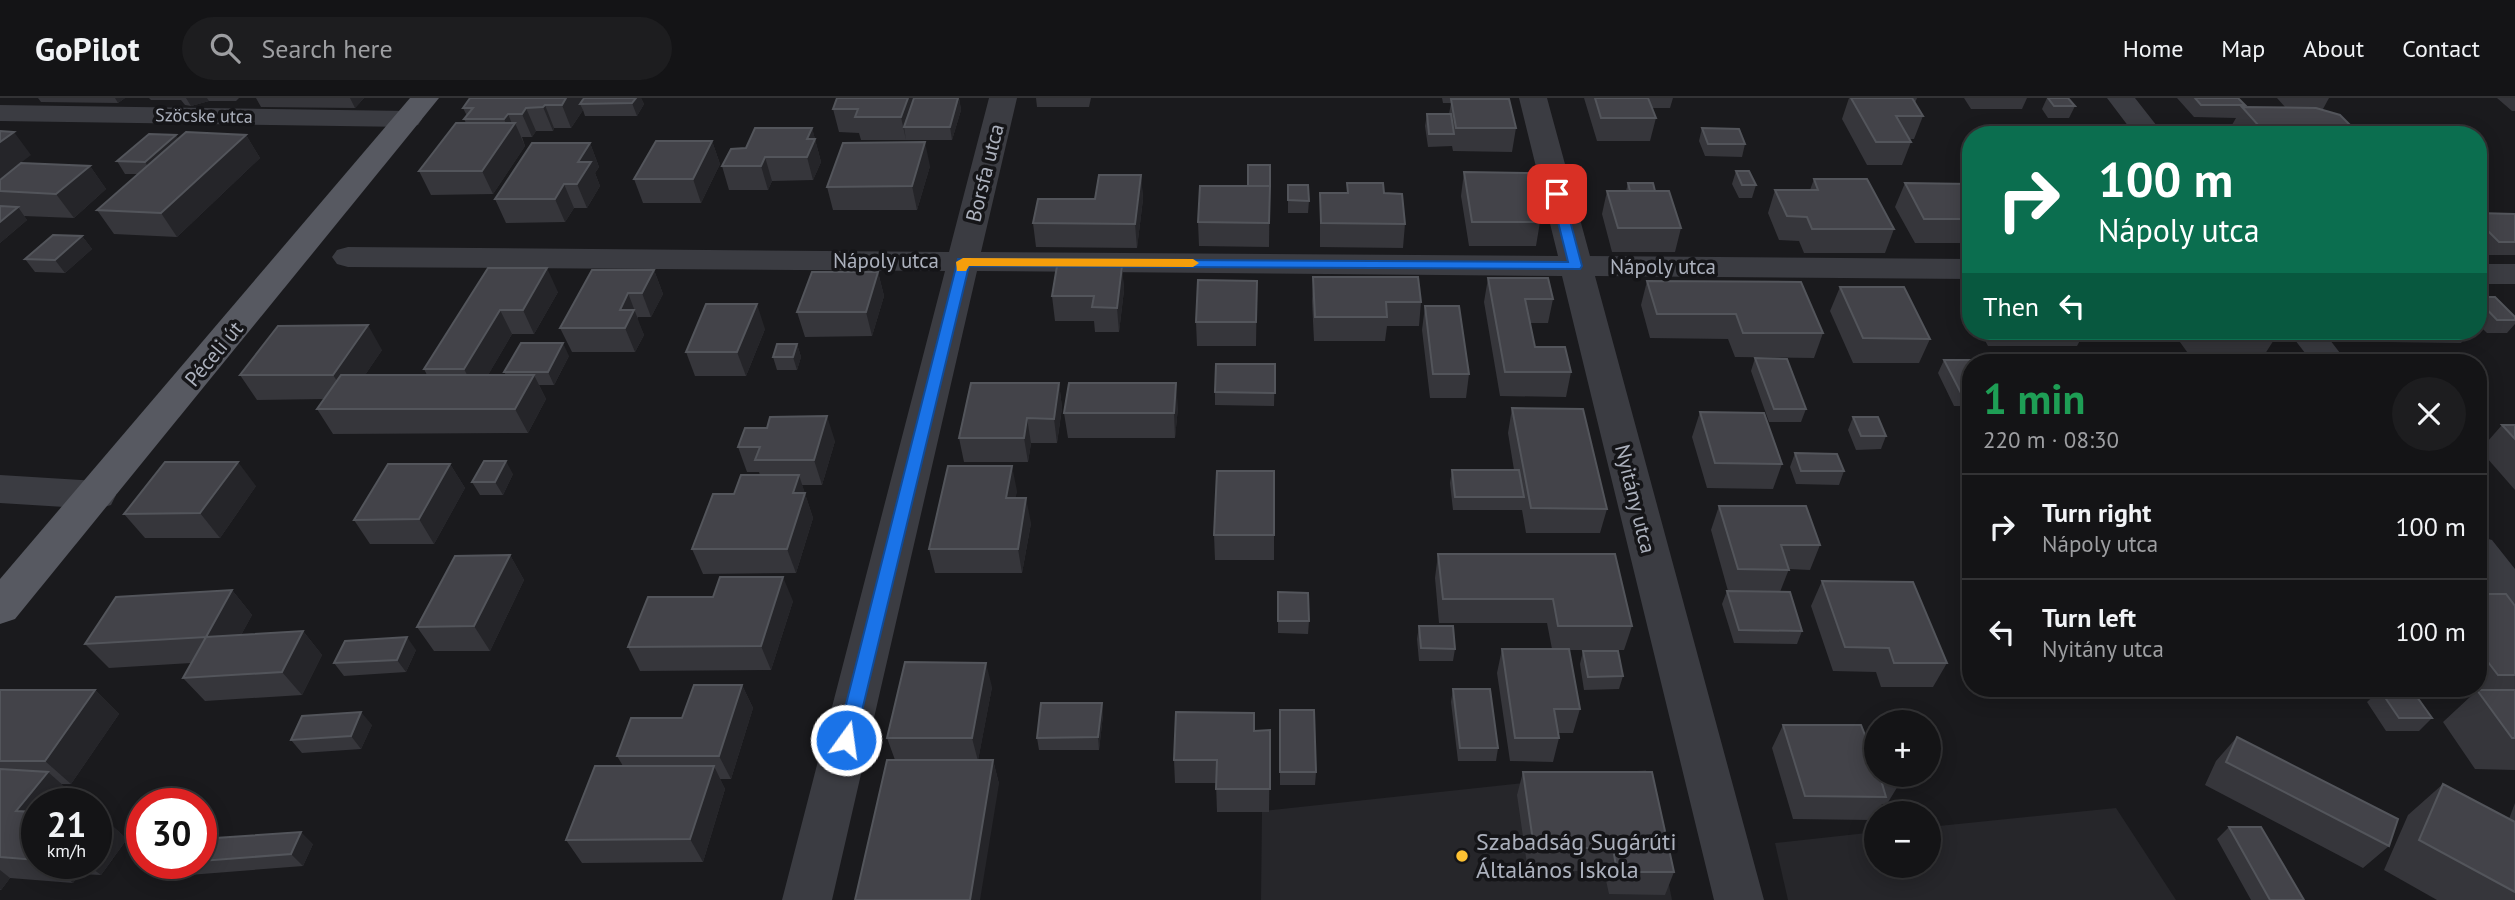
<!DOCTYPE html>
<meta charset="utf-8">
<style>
:root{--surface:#141416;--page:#1d1d1f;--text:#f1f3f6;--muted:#9d9ea1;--line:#333335}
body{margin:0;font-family:"PT Sans",sans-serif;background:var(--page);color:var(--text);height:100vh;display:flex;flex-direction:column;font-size:26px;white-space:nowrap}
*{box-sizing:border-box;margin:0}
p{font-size:23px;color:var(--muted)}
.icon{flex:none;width:38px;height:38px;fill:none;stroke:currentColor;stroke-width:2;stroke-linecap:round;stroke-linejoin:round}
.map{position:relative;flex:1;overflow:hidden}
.sheet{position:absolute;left:1962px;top:256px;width:525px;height:343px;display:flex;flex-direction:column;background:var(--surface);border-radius:28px;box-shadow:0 4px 18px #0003,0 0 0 2px var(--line)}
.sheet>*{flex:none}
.hud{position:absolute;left:1962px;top:28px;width:525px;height:214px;border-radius:28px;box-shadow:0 4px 18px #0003,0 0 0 2px var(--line);background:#0b6e4f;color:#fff;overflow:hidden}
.fabs{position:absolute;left:1864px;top:612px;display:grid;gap:14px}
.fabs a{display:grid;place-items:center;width:77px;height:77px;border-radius:50%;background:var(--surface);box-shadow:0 4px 18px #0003,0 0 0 2px var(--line);font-size:35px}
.speed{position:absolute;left:21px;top:690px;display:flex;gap:14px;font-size:35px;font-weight:700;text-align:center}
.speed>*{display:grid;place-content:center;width:91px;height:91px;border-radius:50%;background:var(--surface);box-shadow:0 4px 18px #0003,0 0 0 2px var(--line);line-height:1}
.speed small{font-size:18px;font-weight:400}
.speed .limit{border:10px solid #d22;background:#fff;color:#111}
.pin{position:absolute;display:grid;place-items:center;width:60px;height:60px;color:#fff;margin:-30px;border-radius:14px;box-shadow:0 4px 10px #0006}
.me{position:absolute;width:77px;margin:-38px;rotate:14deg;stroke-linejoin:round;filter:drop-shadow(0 0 5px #0008)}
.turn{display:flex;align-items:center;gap:24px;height:147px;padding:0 21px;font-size:32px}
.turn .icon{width:91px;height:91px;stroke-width:2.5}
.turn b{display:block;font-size:49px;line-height:60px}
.then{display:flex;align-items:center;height:66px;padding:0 21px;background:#0003;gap:14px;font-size:26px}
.round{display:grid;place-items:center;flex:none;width:74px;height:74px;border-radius:37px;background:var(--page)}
.summary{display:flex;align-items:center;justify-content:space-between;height:119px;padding:0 21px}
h1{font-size:42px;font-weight:700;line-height:52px;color:#1e9e55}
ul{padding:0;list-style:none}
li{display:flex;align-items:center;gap:21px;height:105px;padding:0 21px;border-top:2px solid var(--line)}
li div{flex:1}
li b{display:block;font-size:26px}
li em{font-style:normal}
header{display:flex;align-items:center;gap:42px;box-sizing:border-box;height:98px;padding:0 35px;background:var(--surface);border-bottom:2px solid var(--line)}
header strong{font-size:33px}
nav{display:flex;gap:38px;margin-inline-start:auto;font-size:24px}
.search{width:490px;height:63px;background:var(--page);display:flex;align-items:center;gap:18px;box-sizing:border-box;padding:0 24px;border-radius:38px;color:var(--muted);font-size:26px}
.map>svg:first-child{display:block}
.built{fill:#26262a}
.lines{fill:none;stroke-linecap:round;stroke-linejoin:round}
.minor{fill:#3b3c42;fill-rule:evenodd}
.major{fill:#575961;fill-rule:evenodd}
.wall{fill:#36363b}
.shaded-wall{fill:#252529}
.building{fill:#434349;stroke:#53555b;stroke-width:2}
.route{fill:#1a73e8;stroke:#114b97;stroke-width:2}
.slow{fill:#f59e0b}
.poi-dot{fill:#fdc132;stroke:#151518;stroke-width:2.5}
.labels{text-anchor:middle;stroke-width:7;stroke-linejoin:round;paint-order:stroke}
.far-street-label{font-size:18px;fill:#acb1bd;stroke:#151518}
.street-label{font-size:21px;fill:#acb1bd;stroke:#151518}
.near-poi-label{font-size:24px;fill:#acb1bd;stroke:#151518;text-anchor:start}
</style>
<header>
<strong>GoPilot</strong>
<div class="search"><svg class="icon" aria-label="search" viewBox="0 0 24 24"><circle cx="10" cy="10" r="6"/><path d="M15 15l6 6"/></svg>Search here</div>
<nav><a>Home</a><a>Map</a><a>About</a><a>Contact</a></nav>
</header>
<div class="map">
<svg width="2515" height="802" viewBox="0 0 2515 802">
<rect width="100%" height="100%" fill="#1a1a1d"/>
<path class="built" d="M1646 672 1672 802H1261L1262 713Z
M2116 710 2176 802H1788L1775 745 1876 734V768H1928L1929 729Z"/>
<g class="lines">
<path class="minor" d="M989 0H1017L981 154 1558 158 1519 0H1547L1590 158 1970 161V181L1595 178 1764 802H1714L1562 178 977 173 832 802H782L945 173 348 169 337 166 332 159 337 152 348 149 949 154Z
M2107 0H2135L2164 37H2135Z
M0 7 408 13 418 15 422 21 418 27 408 29 0 23Z
M2478 166H2515V186H2478Z
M2288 233H2323L2347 264H2312Z
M0 377 97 383 111 387 116 397 111 407 97 411 0 405Z
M2478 438 2492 442 2515 471V517L2500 512 2478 482Z"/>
<path class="major" d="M410 0H439L15 521 0 526V481Z"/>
</g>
<path class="wall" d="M38 0H125L118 5 41 4Z
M149 0H239L236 3H209L191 8 185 7 181 2H151Z
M256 0H364L355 10 261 9Z
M584 0H641L644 6 637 18H585L583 12 571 30H554L553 33H536L532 39H522L525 48 493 96 431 97 419 73 466 25 464 21 467 18 463 10 582 2Z
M959 0 961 12 952 42H861L859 35 839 34 833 11Z
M1036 0H1114H1091L1089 9H1037Z
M1442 0H1480V1L1516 30 1512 54 1453 53 1452 48 1428 49 1425 28 1427 16H1449L1451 5H1443Z
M1584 0H1673L1670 10H1652L1656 20 1650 43H1597Z
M1849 0H1917L1915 5 1923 18 1914 41H1909L1911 44 1902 67H1867L1842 21Z
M1964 0H2027L2022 11H1971Z
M2047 0H2068L2075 8 2069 20H2048L2042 11Z
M2177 0H2238L2245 7 2244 9H2285L2277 0H2329L2323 11H2320L2360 37H2233L2229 32 2236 20 2194 19Z
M2497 0H2515V13H2512Z
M812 30 821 64 813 82 772 83 768 92H729L722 68 746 50Z
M1702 30 1745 46 1742 59 1705 58 1699 43Z
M246 37 260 60 177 139 114 136 97 112 138 76H125L117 63 179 41Z
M712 43 720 66 701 105H643L634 81Z
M590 45 599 69 595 75 600 88 587 110H574L565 124 506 125 495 101Z
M1270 67 1269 149 1199 148 1198 124 1248 88Z
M90 68 106 91 74 120 24 118 27 122 0 145V82Z
M930 68 917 112H833L827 89Z
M1736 73 1756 87 1752 100H1739L1732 86Z
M1464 74 1540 124 1536 148H1469L1461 98Z
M1141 77 1143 101 1137 150 1036 149 1033 125 1095 101Z
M1814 81 1894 131 1885 155H1804L1799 143 1779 142 1768 115 1775 92H1810Z
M1347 85 1384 95 1405 126 1403 150 1320 149V95H1347Z
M1628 85 1655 93 1681 130 1675 154H1612L1602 116 1607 93H1626Z
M1905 85 1970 86V145H1915L1895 109Z
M1288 87 1309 103 1308 115H1288Z
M2478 115 2515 116V157H2489L2478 146Z
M82 138 92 151 65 175 35 174 25 161Z
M1122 168 1124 192 1119 234H1095L1094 223H1055L1052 198Z
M488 170 558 194 534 236H512L488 277H506L504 274 569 258 554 287H539L546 301 528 335 333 336 317 311 324 301 257 302 240 277 382 252 365 277H427L424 271Z
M654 172 663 196 651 219H638L637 221 644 237 635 254H572L560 230Z
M878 174 884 198 872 238 805 239 797 214Z
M1313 179 1421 204 1419 228H1387L1385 243H1314L1312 203Z
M1488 180 1553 201 1548 225H1530L1535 249 1571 274 1566 299 1500 298 1484 204Z
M1257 183 1256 248H1197L1196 224Z
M1647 183 1823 235 1814 260 1735 259 1728 241 1650 240 1641 207Z
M1840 189 1930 241 1919 265H1853L1830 213Z
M1970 197V216L1966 207Z
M2478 199 2515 219V226L2507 235H2487L2478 226Z
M1425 208 1469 276 1466 300H1430L1422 232Z
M765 231 746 278H695L686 254Z
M1980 233H2085L2077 248H1988Z
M2172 233H2278L2279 234 2263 259 2190 258Z
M2377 233H2471L2461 245 2386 244Z
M797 246 801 259 797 272H777L773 259Z
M1755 260 1806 311 1801 324H1769L1751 273Z
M1944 262 1970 264V308H1954L1938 275Z
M1275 266 1274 308 1215 307V294Z
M1059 285 1062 310 1057 345H1031L1028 364H964L959 340Z
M1178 309 1175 340H1068L1064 315Z
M1512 310 1607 411 1600 435H1526L1522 412H1453L1450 385 1452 372H1514L1508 335Z
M1700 314 1782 366 1773 391 1707 390 1692 339Z
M1853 319 1886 338 1881 351 1856 352 1848 332Z
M2502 327H2515V392L2480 352Z
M835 343 822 387H802L813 420 796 475 703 476 692 451 734 396 760 377 759 374H747L738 349Z
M1795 355 1844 373 1839 387 1796 386 1790 369Z
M450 366 465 390 434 446H370L354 422Z
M1274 373V462H1215L1214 437Z
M513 376 503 397H480L472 384Z
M256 388 220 440H145L124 416Z
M1017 393 1015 400 1031 425 1022 475H935L929 451Z
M1719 408 1820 447 1810 472 1789 471 1780 494 1802 533 1797 546 1734 545 1722 506 1727 493H1728L1711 432Z
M1438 456 1632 528 1624 552H1569L1580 611 1573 635H1558L1559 640 1553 664 1510 663 1497 575 1502 551H1552L1547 525H1439L1435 480Z
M510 457 524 482 490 553H434L417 529Z
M2478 464 2486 473 2478 482Z
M1822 483 1947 565 1933 589H1881L1876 574 1833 573 1811 508Z
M232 492 252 517 241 537 303 533 322 557 302 597 205 603 183 580 191 565 109 570 85 546Z
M1278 494 1309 523 1308 536 1278 535Z
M2478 496 2515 508V672L2475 671 2443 624 2471 598 2464 590H2478Z
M713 499 793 503 771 572 640 573 628 549Z
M1419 528 1455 551 1453 563H1419L1417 541Z
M1969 547H1970V583L1961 559Z
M416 552 406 574 344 578 334 565Z
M1583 553 1623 578 1619 591 1584 592 1580 566Z
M742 587 753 610 731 681H720L725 691 703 764 582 765 566 742 623 668 617 658 682 620Z
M992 589 978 662H993L999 686 895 662 887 640Z
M1453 591 1498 650 1496 663H1458L1451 604Z
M0 592H95L119 616 71 686H61L74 697 68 705H37V765H96L101 718 127 741 101 777 79 776 73 785 10 780 1 792H0Z
M2380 592 2432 620 2419 633H2386L2367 604Z
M1102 605 1103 617 1099 652H1039L1037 640Z
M1280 612 1316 674 1315 687H1280Z
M372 627 361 651 302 655 291 642Z
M1783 627 1869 647 1901 683 1887 706H1882L1872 722 1793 721 1772 650Z
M1270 632 1269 714H1217L1216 685H1175L1174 662 1254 633Z
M2237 639 2389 748 2363 770 2205 687 2216 663Z
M1523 674 1674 774 1665 797 1609 796 1604 773H1528L1517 697Z
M2443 686 2509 721 2515 705V802H2437L2384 772 2408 717Z
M2229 729 2304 802H2251L2217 741Z
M201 741 313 746 303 768 189 777 176 765H201Z"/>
<path class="shaded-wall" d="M115 0H125L118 5Z
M186 0H207L209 3 191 8Z
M350 0H364L355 10Z
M566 0H582L584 6H580L583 12 571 30 562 7Z
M636 0H641L644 6 637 18 632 5Z
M908 0H914L904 29 906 42 901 19Z
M959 0 961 12 952 42 950 29Z
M545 7 554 30 553 33 543 9Z
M526 10 536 33 532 39 522 16Z
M508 16 513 28 515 25 525 48 493 96 482 73 509 33 504 21Z
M812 30 821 64 813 82 807 59V41Z
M14 34 31 57 0 81V44Z
M176 37 184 49 153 77 145 64Z
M246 37 260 60 177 139 161 115Z
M712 43 720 66 701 105 693 81Z
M925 44 930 68 917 112 912 88Z
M590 45 599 69 595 75 600 88 587 110 577 86 578 64Z
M765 59 772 83 768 92 761 68Z
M90 68 106 91 74 120 56 96Z
M1141 77 1143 101 1137 150 1135 126Z
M564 86 574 110 565 124 555 101Z
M18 109 27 122 0 145V124Z
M82 138 92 151 65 175 55 162Z
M1122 168 1124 192 1119 234 1117 210Z
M547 170 558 194 534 236 523 212Z
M654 172 663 196 651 219 642 195Z
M878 174 884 198 872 238 866 214Z
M628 195 644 237 635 254 625 230 620 212Z
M757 206 765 231 746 278 737 254Z
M500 212 512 236 477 296 464 271Z
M368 227 382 252 349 301 333 277Z
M563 245 569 258 554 287 548 274Z
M797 246 801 259 797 272 793 259Z
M534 277 546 301 528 335 515 311Z
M1059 285 1062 310 1057 345 1054 321Z
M1176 285 1178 309 1175 340 1174 315Z
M827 318 835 343 822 387 814 362Z
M1027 320 1031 345 1028 364 1024 340Z
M506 363 513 376 503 397 495 384Z
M238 364 256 388 220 440 200 415Z
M450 366 465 390 434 446 419 421Z
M1012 368 1017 393 1011 425 1006 400Z
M799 377 813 420 796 475 787 451 793 395Z
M1026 400 1031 425 1022 475 1018 451Z
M510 457 524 482 490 553 474 528Z
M783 479 793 503 771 572 761 548Z
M232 492 252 517 227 563 206 539Z
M303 533 322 557 302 597 282 574Z
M407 539 416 552 406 574 397 562Z
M986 565 992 589 978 663 972 640Z
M742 587 753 610 731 681 719 658Z
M95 592 119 616 71 686 45 663Z
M1102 605 1103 617 1099 652 1098 639Z
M361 614 372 627 361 651 351 638Z
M993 662 999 686 980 802H970Z
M714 668 725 691 703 764 690 741Z
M48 674 74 697 68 705H37V730L16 713Z
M101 718 127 741 101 777 85 765H96V725Z
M301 734 313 746 303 768 291 756Z
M49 765H66L79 776 73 785Z
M0 772 10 780 1 792 0 791Z"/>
<path class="building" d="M470 0H566L562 7H545L543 9 526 10 522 16H508L504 21H464L473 10H463Z
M584 0H636L632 5 580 6Z
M837 0H908L901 19H855L858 11H833Z
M914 0H958L950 29H904Z
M1595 0H1648L1656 20H1601Z
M1851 0H1912L1923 18H1896L1911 44H1876Z
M2048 0H2068L2075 8H2054Z
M2195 0H2238L2245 7H2201Z
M1451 1H1509L1516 30H1456Z
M2242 9 2316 10 2340 17 2360 37H2267Z
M1427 16H1451L1454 36H1429Z
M456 25H515L482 73H419Z
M755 30H812L807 41H815L807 59H765L761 68H722L731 51 746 50Z
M1702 30 1739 31 1745 46H1708Z
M0 33 14 34 0 44Z
M186 34 246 37 161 115 97 112Z
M149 36 176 37 145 64 117 63Z
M656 43H712L693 81H634Z
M925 44 912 88 827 89 843 45Z
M532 45H590L578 64H591L577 86H564L555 101H495Z
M21 65 90 68 56 96 0 93V82Z
M1248 67H1270V88H1248Z
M1736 73H1749L1756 87H1742Z
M1464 74 1530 75 1540 124H1472Z
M1099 77H1141L1135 126 1033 125 1038 101H1095Z
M1814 81H1867L1894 131H1812L1807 119 1787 118 1775 92H1818Z
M1347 85H1383L1384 95 1402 96 1405 126 1321 125 1320 95H1348Z
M1628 85H1653L1655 93H1630Z
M1905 85 1970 86V121H1924Z
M1288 87H1308L1309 103 1288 102Z
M1200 88H1270L1269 125 1198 124Z
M1607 93H1669L1681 130H1618Z
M0 108 18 109 0 124Z
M2478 115 2515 116V144H2499L2478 123Z
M53 137 82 138 55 162 25 161Z
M1057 168H1122L1117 210 1092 209 1094 198H1052Z
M488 170H547L523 212H500L464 271H424Z
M592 172H654L642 195H628L620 212H634L625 230H560Z
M812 174H878L866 214H797Z
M1313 179H1418L1421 204H1386L1387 219H1315Z
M1488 180H1548L1553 201H1525L1535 249H1565L1571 274H1505Z
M1198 182 1257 183 1256 224H1196Z
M1647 183 1801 184 1823 235H1743L1736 216H1657Z
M1840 189H1904L1930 241 1863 240Z
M2478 199H2495L2515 219V222H2497L2478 202Z
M706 206H757L737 254H686Z
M1425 208H1459L1469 276H1433Z
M368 227 333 277H240L278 228Z
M2205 233H2278L2279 234Z
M521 245H563L548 274H504Z
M777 246H797L793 259H773Z
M2116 259H2137L2140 264H2119Z
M1755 260 1787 261 1806 311H1774Z
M1944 262H1973L1974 264H1970V295H1961Z
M1216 266H1275V295L1215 294Z
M341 277H534L515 311H317Z
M971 285H1059L1054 321 1027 320 1024 340H959Z
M1069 285H1176L1174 315H1064Z
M1512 310 1583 311 1607 411 1531 410Z
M1700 314 1764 315 1782 366 1715 365Z
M827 318 814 362H755L760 349H738L745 330H767L770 319Z
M1853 319H1878L1886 338H1861Z
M2502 327H2515V341Z
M1795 355 1837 356 1844 373H1801Z
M484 363H506L495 384H472Z
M165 364H238L200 415 124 416Z
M388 366H450L419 421 354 422Z
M948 368H1012L1006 400H1026L1018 451H929Z
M1452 372H1519L1524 399H1455Z
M1217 373H1274V437H1214Z
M741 377H799L793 395H805L787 451H692L713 396H734Z
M1719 408H1806L1820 447H1781L1789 472 1738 471Z
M1438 456H1615L1632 528H1558L1553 501H1443Z
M510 457 474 528 417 529 455 458Z
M2478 464 2486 473 2478 474Z
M720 479H783L761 548 628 549 648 499H713Z
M1822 483 1913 484 1947 565H1894L1889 550 1845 549Z
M232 492 206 539 303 533 282 574 183 580 206 539 85 546 116 499Z
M1727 493 1790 494 1802 533 1739 532Z
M1278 494 1308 495 1309 523H1278Z
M2478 496H2506L2515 508V577H2498L2478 551Z
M1419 528H1453L1455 551 1421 550Z
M407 539 397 562 334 565 345 543Z
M1502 551H1569L1580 611H1554L1559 640H1515Z
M1583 553H1618L1623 578 1588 579Z
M905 564 986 565 972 640H887Z
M694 587H742L719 658H617L631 620H682Z
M1453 591H1490L1498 650H1460Z
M0 592H95L45 663H0Z
M2380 592H2412L2432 620H2399Z
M2477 592H2515V640H2512Z
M1041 605H1102L1098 639 1037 640Z
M1280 612H1314L1316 674H1280Z
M361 614 351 638 291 642 302 618Z
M1176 614 1254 615V633L1270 632V691H1216L1217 662H1174Z
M1783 627H1861L1869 647H1876V677H1900L1901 683 1881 682 1886 699 1805 698Z
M2237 639 2398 721 2389 748 2226 664Z
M887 662H993L970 802H855Z
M595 668H714L690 741 566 742Z
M0 671 48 674 16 713 37 714V762L0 759Z
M1523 674H1652L1674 774H1617L1613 750H1534Z
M2443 686 2515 724V794L2419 742Z
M96 718H101L96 725Z
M2229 729H2261L2304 802H2270Z
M301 734 291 756 201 763V741Z"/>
<path class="route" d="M1557 92 1563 96 1582 168 1580 171 969 168 855 642 853 648 846 650 839 648 837 642 958 161 1568 164 1551 96Z"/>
<path class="slow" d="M963 160 1193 161 1199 165 1193 169 969 168 966 173H957L956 164Z"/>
<circle class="poi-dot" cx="1462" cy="758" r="7"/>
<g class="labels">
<g class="far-street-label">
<text transform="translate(204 18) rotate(1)" y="6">Szöcske utca</text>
</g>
<g class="street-label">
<text transform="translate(985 75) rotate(-76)" y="7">Borsfa utca</text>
<text x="886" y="170">Nápoly utca</text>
<text x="1663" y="176">Nápoly utca</text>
<text transform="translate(214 256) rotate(-50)" y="7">Péceli út</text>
<text transform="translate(1635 401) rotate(76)" y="7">Nyitány utca</text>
</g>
<g class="near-poi-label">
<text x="1476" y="752">Szabadság Sugárúti<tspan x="1476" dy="28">Általános Iskola</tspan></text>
</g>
</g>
</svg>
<div class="fabs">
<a>+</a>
<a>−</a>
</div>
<div class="speed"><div>21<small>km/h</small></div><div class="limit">30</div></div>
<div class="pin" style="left:1557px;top:96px;background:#d93025"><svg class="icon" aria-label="arrive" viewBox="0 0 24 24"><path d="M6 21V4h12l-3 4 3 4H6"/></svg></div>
<svg class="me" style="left:846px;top:642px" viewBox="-20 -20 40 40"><circle r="17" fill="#1a73e8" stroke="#fff" stroke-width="3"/><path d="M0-11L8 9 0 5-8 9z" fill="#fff"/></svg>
<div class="hud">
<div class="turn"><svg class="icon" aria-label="right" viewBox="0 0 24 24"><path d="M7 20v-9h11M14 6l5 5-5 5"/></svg><div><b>100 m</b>Nápoly utca</div></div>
<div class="then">Then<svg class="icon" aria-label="left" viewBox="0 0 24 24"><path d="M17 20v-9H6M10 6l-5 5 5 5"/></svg></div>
</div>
<section class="sheet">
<div class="summary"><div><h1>1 min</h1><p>220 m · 08:30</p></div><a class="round"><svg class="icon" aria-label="close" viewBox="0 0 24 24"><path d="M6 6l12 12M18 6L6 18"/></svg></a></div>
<ul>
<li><svg class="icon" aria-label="right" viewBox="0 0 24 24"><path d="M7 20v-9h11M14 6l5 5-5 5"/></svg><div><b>Turn right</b><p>Nápoly utca</p></div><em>100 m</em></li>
<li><svg class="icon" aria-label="left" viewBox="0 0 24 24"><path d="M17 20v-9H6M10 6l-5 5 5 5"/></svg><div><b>Turn left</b><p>Nyitány utca</p></div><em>100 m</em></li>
</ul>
</section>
</div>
